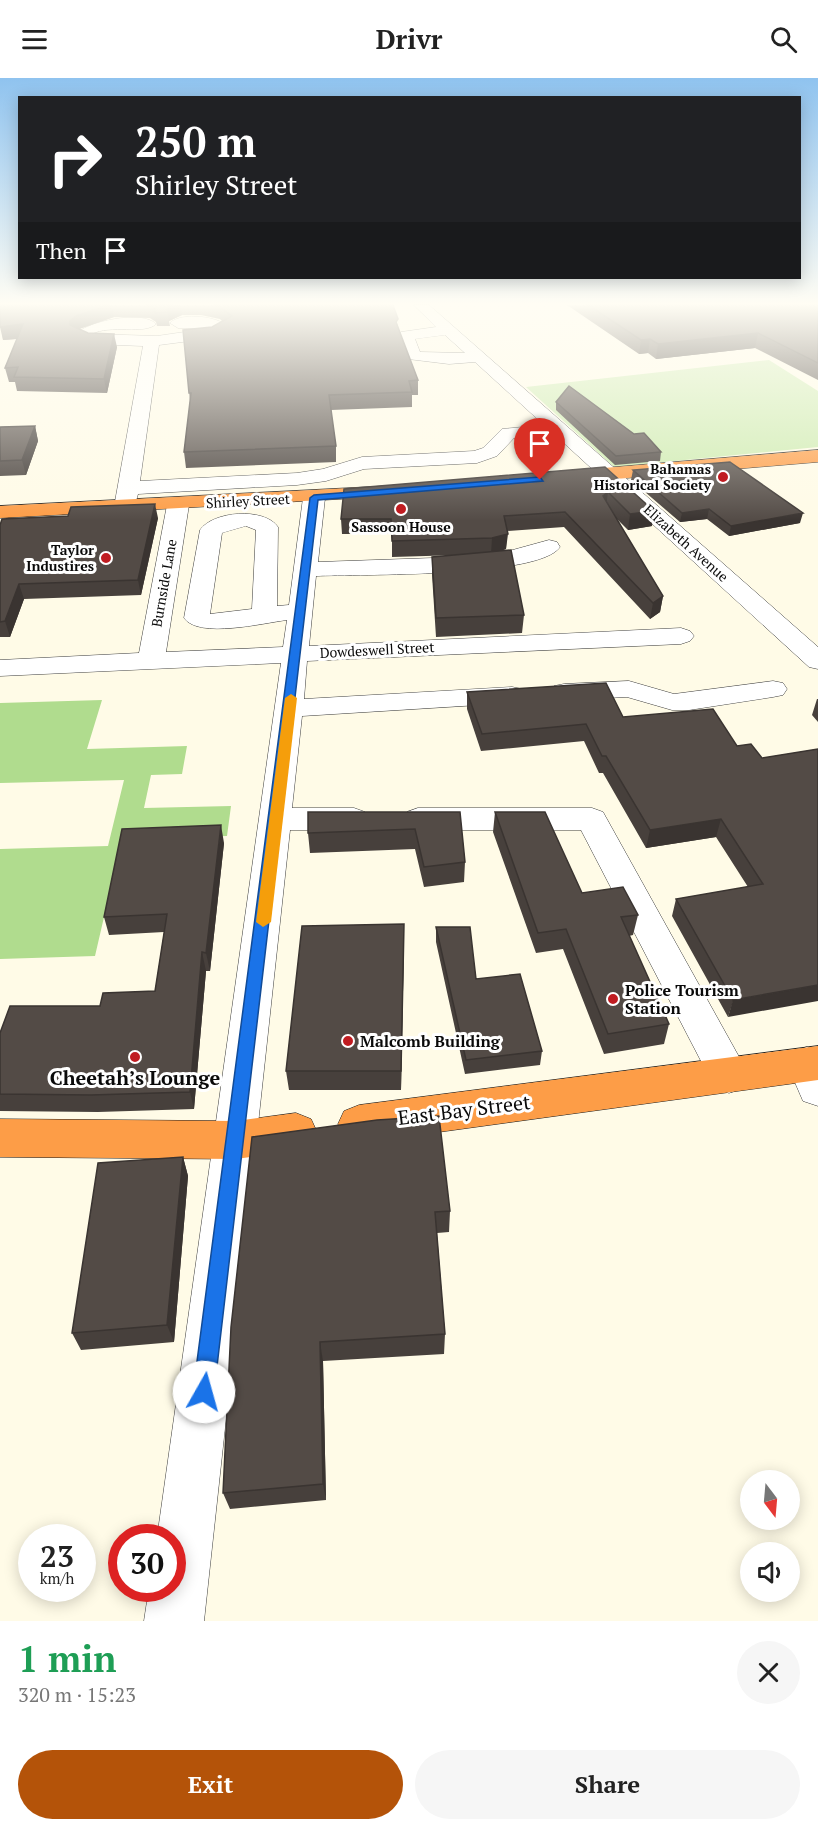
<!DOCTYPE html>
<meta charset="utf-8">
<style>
:root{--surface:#fff;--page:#f6f6f6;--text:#222;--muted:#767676;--accent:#b45309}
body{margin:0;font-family:"PT Serif",serif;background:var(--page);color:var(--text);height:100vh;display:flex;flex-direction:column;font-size:22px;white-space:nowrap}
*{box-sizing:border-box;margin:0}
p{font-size:20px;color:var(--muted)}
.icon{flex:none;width:33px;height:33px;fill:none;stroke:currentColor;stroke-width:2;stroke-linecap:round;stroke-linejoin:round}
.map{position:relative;height:1543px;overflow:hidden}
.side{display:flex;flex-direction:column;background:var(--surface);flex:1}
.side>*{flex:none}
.top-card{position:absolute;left:18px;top:18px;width:783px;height:183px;border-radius:0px;box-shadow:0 3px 15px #0003;background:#202124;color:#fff;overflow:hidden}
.needle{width:39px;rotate:164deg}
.fabs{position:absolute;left:740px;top:1392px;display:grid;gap:12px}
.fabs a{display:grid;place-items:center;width:60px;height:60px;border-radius:50%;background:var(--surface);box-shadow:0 3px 15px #0003;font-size:30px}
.speed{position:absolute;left:18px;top:1446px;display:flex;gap:12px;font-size:30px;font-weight:700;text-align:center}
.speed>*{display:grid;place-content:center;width:78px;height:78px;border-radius:50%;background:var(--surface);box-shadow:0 3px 15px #0003;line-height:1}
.speed small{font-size:15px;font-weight:400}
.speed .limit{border:9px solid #d22;background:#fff;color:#111}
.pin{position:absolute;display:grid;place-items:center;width:51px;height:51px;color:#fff;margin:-62px -26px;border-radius:50% 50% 50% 0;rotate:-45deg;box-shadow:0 0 6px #0007}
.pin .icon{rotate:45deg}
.me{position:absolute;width:66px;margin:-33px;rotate:7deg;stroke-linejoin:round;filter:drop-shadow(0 0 4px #0008)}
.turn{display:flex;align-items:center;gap:21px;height:126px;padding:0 18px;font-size:27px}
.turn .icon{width:78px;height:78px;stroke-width:2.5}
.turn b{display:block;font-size:42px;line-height:51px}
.then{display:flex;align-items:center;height:57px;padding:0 18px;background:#0003;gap:12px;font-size:22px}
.round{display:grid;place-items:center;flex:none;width:63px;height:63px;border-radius:32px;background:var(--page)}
.head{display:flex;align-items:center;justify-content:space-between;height:102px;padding:0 18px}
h1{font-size:36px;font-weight:700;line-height:45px;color:#1e9e55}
.primary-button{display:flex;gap:12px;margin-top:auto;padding:12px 18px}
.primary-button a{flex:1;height:69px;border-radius:36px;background:var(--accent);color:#fff;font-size:24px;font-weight:700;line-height:69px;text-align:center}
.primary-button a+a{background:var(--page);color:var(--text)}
header{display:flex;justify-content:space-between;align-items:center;height:78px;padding:0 18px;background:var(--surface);font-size:27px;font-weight:700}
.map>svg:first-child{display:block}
.green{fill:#cdebb0}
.forest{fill:#b0dc8e}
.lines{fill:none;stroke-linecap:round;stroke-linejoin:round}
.minor-casing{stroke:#3d3d3d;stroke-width:1}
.highway-casing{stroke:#1b1b1b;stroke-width:1}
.minor{fill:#fff;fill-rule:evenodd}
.highway{fill:#fd9d47;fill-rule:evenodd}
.wall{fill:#47403c}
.shaded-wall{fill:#3a3431}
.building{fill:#534b46;stroke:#3a3431;stroke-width:1.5}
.route{fill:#1a73e8;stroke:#114b97;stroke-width:1.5}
.slow{fill:#f59e0b}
.poi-dot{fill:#c01c21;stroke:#fff;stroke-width:2}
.labels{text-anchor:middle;stroke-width:6;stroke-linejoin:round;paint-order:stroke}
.far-poi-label{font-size:14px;font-weight:bold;fill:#0a0a0a;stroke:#fff;text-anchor:end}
.far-street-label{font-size:14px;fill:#0a0a0a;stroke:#fff}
.poi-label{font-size:16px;font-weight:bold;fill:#0a0a0a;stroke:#fff;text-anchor:start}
.near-poi-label{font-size:20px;font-weight:bold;fill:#0a0a0a;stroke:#fff}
.near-street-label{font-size:20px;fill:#0a0a0a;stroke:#fff}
</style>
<header><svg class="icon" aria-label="menu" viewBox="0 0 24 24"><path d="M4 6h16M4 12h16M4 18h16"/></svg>Drivr<svg class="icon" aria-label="search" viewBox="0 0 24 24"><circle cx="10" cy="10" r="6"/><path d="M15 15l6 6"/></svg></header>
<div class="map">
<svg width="818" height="1543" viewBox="0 0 818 1543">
<rect width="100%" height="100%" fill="#fffbe7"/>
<path class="green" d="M769 282 818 313V369L614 389 526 309Z"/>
<path class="forest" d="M102 622 87 671 187 668 182 696 151 697 144 730 231 728 227 758 122 761 95 878 0 881V771L108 768 124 702 0 705V625Z"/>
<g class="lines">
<g class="minor-casing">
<path id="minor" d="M414 227H429L818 569V591L809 589 555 357 514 360 497 378 477 385 364 391 326 403 297 407 138 416 133 434H117L114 429 143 268 91 266 74 258C85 243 143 232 156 246 145 257 110 246 92 256L157 258 212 250H178L170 245C181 234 221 238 231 251L213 260 159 267 140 403 297 395 323 391 362 379 474 373 483 370 502 351 544 347 475 284 449 286 408 281 398 257 401 254 436 249ZM445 257 465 275 420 274 415 261Z
M314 414 321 416 325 420 318 484 491 478 549 462 557 464 560 469C539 500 358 496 316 498L309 568 681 550 690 553 694 558 690 563 681 566 307 583 304 621 512 609 522 611 526 617 522 623 512 625 302 638 292 730H354L365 734 370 741 365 748 354 752H290L204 1543H144L149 1510H172V1460H157L281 585 0 598V582L139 575 167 427 170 422H186L189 427 166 574 283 569 287 542C263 545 199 561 184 540L200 452C213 433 264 429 278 449L277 528 289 527 303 420 307 416ZM246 448 256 452 252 531 210 536 222 455Z
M629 603 674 616 773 603 783 605 787 611 783 617 773 619 689 632H672L627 619 564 622 554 620 550 614 554 608 564 606Z
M418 730H592L603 734 743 986 749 998 743 1010 729 1015 715 1010 581 752H418L407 748 402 741 407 734Z
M807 969 818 973V1028L803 1023 787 986 793 974Z"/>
</g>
<g class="highway-casing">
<path id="highway" d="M818 372V384L568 405 561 403 558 399 561 395 568 393Z
M388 408 395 410 398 414 395 418 0 440V428Z
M818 968V1002L359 1065 344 1059 338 1046 344 1033 359 1027Z
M296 1035 311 1041 317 1054 311 1067 296 1073 236 1081 0 1079V1041L236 1043Z"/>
</g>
<use href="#minor" class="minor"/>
<use href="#highway" class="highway"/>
</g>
<path class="wall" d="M0 227H393L398 250 418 302V317H412V329L331 332 336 368V384L186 390 184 374 190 323 183 252 212 249 222 243 220 241 201 237H182L169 243 170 248H157L156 244 150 240 114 239 79 251 117 269 107 315 17 313 15 304H9L5 290 17 261 3 262Z
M567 227H818V302L755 270 656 281 648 275 639 276Z
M556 324 634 356 661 374 660 383 615 387 556 332Z
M35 348 38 363 26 397 0 398V349Z
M605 389 652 448 628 452 615 439 663 518 660 534 650 541 564 449 507 453 506 471 500 473 524 537 522 555 436 559 432 497V479L460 477 392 479V456H342L341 441Z
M633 392 800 445 729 458 707 441 680 444 631 402Z
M68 438 158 440 141 517 24 521 10 559H0V447Z
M467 614 623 639 737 668 762 680 818 671 728 939 672 838 676 821 748 809 716 759 646 770 603 695H599L584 663 481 673 467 631Z
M817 621H818V644L812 637Z
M460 734 465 784 464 804 424 809 415 771 310 775 308 755Z
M495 734 582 815 638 837 633 857 629 858 669 946 664 966 604 976 563 871 536 875 493 754Z
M224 765 210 893H206L194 1031 98 1034 0 1033V955L155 913 164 854 109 857 104 839Z
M436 849 476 901 542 973 540 987 465 996 436 864Z
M404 865 401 1012H289L286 993Z
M377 1042 450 1133 449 1154 437 1155 445 1256 444 1276 323 1283 326 1422 230 1431 223 1415Z
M183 1079 188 1098 174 1264 81 1272 72 1255Z"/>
<path class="shaded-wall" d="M109 227H112L114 239 79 251 73 256 70 243 76 238Z
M174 227H181L182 237 169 243 167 230Z
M23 246 27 260 3 262 0 249Z
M758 255 755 270 656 281 658 266Z
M114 256 117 269 107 315 104 301Z
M650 261 648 275 639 276 641 262Z
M35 348 38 363 26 397 22 382Z
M608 414 606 429 603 418Z
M155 426 158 440 141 517 138 502Z
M709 431 707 441 680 444 682 435Z
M654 433 652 448 628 452 630 436Z
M803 435 800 445 729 458 731 448Z
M508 456 506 471 491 476 492 460Z
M19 506 24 521 10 559 5 543Z
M663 518 660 534 650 541 653 525Z
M721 741 716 759 646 770 650 752Z
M221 747 224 765 210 893 206 875Z
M404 846V865L401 1012V993Z
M202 874 206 893 194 1031 190 1014Z
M818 907V923L728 939 733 922Z
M183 1079 188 1098 174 1264 167 1247Z
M320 1264 323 1283 326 1422 323 1406Z"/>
<path class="building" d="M0 227H109L76 238 70 243V247L88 255 114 256 104 301 14 299 18 289 5 290 23 246 0 249Z
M148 227H174L167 230 168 234 155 235V231Z
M213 227H393L398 241 396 244 418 302 409 303 412 314 329 317 336 368 184 374 191 315H189L183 252 212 249 232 238 218 228Z
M588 227H818V285L758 255 658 266 650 261 641 262Z
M569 308 634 356 644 355 661 374 616 378 556 324Z
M35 348 22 382 0 383V349Z
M730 384 803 435 731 448 709 431 682 435 633 392Z
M605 389 654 433 630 436 608 414 603 418 663 518 653 525 565 434 504 438 508 456 492 460 392 463 391 441H341L344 411Z
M155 426 138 502 19 506 5 543 0 544V447L2 441 68 438 71 429Z
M511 472 524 537 436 540 432 479Z
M606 605 623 639 713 631 737 668 751 666 762 680 818 671V907L733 922 676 821 763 806 721 741 650 752 606 678H602L586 646 482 656 467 614Z
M308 734H460L465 784 424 789 415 751 308 755Z
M495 734H545L582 815 623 809 638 837 621 839 669 946 608 956 566 851 538 855Z
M221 747 206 875 202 874 190 1014 91 1017 0 1016V955L10 928H100L103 915 155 913 167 836 104 839 122 751Z
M404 846 401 993H286L302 848Z
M436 849H470L476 901 520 896 542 973 466 982Z
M439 1038 450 1133 435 1134 445 1256 320 1264 323 1406 223 1415 231 1249 252 1059 377 1042Z
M183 1079 167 1247 72 1255 98 1085Z"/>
<linearGradient id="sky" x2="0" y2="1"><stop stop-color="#8fc3ef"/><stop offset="0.51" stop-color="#fffdf4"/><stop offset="1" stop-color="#fffdf4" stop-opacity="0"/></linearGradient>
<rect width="818" height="443" fill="url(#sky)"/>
<path class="route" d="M540 399 543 403 318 422 214 1314 211 1321 204 1324 196 1321 193 1314 310 420 314 417Z"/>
<path class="slow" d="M291 616 297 620 271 844 263 849 256 844 285 620Z"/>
<g class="poi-dot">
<circle cx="723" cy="399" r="6"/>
<circle cx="401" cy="431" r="6"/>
<circle cx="106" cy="480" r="6"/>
<circle cx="613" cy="921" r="6"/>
<circle cx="348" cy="963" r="6"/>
<circle cx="135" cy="979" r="6"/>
</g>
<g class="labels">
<g class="far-poi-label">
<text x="711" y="396">Bahamas<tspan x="711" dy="16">Historical Society</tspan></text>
<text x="401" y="454" text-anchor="middle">Sassoon House</text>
<text x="94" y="477">Taylor<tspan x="94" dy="16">Industires</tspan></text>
</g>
<g class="far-street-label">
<text transform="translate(248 423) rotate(-3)" y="5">Shirley Street</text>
<text transform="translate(686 465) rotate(42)" y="5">Elizabeth Avenue</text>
<text transform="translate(164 505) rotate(-80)" y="5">Burnside Lane</text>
<text transform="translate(377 572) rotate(-3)" y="5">Dowdeswell Street</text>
</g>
<g class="poi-label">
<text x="625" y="918">Police Tourism<tspan x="625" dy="18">Station</tspan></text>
<text x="360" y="969">Malcomb Building</text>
</g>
<g class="near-poi-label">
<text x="135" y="1007">Cheetah’s Lounge</text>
</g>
<g class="near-street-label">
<text transform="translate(464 1032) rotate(-7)" y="7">East Bay Street</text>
</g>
</g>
</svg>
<div class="fabs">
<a><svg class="needle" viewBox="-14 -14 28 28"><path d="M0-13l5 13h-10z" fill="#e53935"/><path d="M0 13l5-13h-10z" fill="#767676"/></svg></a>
<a><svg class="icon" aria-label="sound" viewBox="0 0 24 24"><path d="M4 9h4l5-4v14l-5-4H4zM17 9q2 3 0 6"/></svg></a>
</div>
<div class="speed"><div>23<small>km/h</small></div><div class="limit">30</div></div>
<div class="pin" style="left:540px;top:402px;background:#d93025"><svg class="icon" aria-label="arrive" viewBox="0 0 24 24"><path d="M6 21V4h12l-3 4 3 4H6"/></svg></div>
<svg class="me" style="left:204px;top:1314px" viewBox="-20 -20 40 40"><circle r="19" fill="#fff"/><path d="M0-13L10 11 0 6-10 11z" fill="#1a73e8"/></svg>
<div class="top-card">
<div class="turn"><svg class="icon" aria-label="right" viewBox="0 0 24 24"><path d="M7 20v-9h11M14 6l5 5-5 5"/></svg><div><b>250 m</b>Shirley Street</div></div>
<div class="then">Then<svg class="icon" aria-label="arrive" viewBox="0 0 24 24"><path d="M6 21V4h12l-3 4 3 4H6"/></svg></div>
</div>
</div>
<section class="side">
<div class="head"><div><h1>1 min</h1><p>320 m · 15:23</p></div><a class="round"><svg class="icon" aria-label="close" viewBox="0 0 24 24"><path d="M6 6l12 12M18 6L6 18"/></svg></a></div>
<div class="primary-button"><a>Exit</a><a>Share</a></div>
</section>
